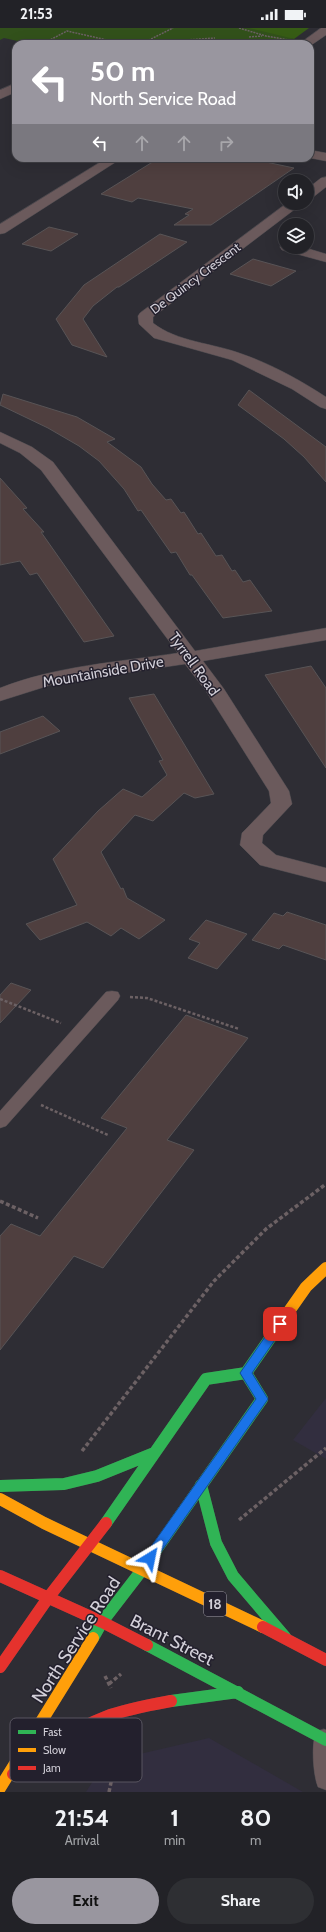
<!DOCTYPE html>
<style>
:root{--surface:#222227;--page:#2e2f33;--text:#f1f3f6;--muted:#a2a4a7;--line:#3f3f44;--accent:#99969f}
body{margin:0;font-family:Cabin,sans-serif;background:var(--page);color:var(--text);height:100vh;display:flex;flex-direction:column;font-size:15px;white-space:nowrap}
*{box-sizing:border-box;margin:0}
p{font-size:13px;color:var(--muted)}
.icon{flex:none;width:22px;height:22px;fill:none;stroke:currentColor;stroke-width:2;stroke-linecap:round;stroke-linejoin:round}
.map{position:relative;height:1764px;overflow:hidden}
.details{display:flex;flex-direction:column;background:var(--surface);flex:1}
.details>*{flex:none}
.top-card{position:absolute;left:12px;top:12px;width:302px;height:122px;border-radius:12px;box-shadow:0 4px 16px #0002,0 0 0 1px var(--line);background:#99969f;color:#fff;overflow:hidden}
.tools{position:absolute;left:278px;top:146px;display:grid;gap:8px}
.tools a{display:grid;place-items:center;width:36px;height:36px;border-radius:50%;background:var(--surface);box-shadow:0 4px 16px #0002,0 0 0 1px var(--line);font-size:20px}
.pin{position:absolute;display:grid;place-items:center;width:34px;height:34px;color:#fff;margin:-17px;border-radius:8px;box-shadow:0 2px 6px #0006}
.me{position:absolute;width:44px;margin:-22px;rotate:35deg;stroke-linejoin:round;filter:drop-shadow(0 0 3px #0008)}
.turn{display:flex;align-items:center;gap:14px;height:84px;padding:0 12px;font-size:18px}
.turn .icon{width:52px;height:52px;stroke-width:2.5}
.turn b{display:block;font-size:28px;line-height:34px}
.lanes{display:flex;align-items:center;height:38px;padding:0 12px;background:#0003;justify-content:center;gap:20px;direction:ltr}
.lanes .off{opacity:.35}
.eta{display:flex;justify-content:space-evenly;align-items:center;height:68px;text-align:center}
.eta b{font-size:24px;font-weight:700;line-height:28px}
.button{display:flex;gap:8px;margin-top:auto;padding:8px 12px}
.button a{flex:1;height:46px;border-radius:24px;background:var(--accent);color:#111;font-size:16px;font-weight:700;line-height:46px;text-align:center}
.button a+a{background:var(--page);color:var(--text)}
.status{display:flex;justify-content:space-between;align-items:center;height:28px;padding:0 20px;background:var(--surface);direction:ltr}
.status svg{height:11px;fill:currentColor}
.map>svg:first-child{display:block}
.built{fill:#322e3f}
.green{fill:#32511b}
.forest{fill:#375d15}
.building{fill:#4f3f3f;stroke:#585456}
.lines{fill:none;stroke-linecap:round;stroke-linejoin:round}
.lane-casing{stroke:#49484d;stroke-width:1}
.street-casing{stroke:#49484d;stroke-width:1}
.fast-casing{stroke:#49484d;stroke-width:12}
.slow-casing{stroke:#49484d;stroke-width:12}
.jam-casing{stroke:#49484d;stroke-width:12}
.path-far2{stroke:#6c6164;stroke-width:1.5;stroke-dasharray:2 1;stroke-linecap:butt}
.path-far1{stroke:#6c6164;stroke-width:2.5;stroke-dasharray:3 2;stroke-linecap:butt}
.path{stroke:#6c6164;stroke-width:3.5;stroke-dasharray:4 2.5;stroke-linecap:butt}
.lane{fill:#6b5a5c;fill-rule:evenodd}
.street{fill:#6b5a5c;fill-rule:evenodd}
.fast{stroke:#30b455;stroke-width:12}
.slow{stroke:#ff9f0a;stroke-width:12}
.jam{stroke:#e5322d;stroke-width:12}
.route{fill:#1a73e8;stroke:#114b97}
.labels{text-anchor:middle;stroke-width:3;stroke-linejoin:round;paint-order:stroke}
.far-street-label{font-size:13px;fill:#d2cfd8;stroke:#23202d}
.shield{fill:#23202d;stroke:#9e9aa5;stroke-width:1}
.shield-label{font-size:14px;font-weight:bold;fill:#d2cfd8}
.street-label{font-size:15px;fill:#d2cfd8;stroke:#23202d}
.near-street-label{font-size:18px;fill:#d2cfd8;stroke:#23202d}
.key{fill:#23202d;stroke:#585560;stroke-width:1}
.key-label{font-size:11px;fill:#d2cfd8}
</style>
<div class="status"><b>21:53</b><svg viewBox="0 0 49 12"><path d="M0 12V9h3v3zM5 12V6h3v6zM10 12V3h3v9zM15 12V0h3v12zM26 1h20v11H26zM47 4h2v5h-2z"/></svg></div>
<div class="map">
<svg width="326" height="1764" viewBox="0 0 326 1764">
<rect width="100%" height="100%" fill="#2e2d34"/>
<path class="built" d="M326 1370V1431L293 1412Z
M209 1710 303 1764H86L105 1734Z"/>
<path class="green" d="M0 0H308L284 16H31L4 10 0 12Z"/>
<path class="forest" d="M249 0H309L294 11Z"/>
<path class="building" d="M159 130H247L294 140 211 197H174L189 187 185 186 193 181 138 170 132 174 101 166Z
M49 199 78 206 51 223 22 216Z
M160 206 187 214 119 259H117L93 278 83 291 107 329 72 317 56 291 84 257Z
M253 231 296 243 271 258 230 246Z
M249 362 326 419V454L304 429 284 411 238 377Z
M3 366 77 389 115 411 107 414 141 439 152 456 166 472 171 471 181 485 184 484 198 506 201 505 216 528 222 527 232 543 235 542 243 554 250 552 272 583 223 590 192 547H190L176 524 171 525 141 482 138 483 124 461 99 433 79 418 48 400 0 377Z
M0 450 27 480 23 481 44 504H41L114 608 84 614 37 545 30 547 20 533 0 537Z
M311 638 326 660V740L265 647Z
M154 666 214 766 195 770 184 765 153 793 135 787 101 824 121 861 123 860 127 870 165 892 139 911 121 900 111 908 87 894 40 912 26 896 77 877 53 831 98 783 123 761 142 769 167 747 159 733 163 732 129 670Z
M43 688 60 703 0 726V704Z
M287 884 326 897V932L283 917 279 921 252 912 274 885 283 888Z
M206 892 247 906 217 941 188 930 200 915 189 911Z
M11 955 31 962 0 995V967Z
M186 987 248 1010 167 1112 194 1122 103 1240 74 1228 0 1322V1208L11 1196 40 1208 127 1100 101 1090Z"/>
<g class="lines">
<g class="lane-casing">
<path id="lane" d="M112 963 118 964 120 968 118 972 6 1098 0 1100V1083L106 964Z
M324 1701 326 1702V1762L318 1759C313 1747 311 1716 316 1704Z"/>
</g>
<g class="street-casing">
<path id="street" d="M321 0H326V7L310 18V16H299Z
M16 55V64L0 71V62Z
M310 122 326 125V133L310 130Z
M107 130H122L5 205 0 206V196Z
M326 149V159L312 170 307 171V161L321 150Z
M287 175H303L153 289V295C177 314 213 315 242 326 271 336 300 352 326 369V381L320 379 292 361 232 332 154 310 139 296 138 288 140 285Z
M285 215V219H303L326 226V234L282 222 280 219Z
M0 404 32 419 53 434 195 623 326 600V612L203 633 224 661 289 763 292 776 263 807 262 815 276 827 326 840V854L260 837 240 817 242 805 246 801 271 775 269 763 206 663 185 636 57 655 0 673V660C56 638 118 634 178 625L41 442 20 425 0 415Z"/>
</g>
<g class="fast-casing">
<path id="fast" d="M201 1457 216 1515 233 1548 285 1609
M0 1458 64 1456 97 1448 154 1425
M106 1495 206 1351 246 1345 280 1296
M93 1610 102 1594 142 1542 262 1371 246 1345
M147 1617 326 1712
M171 1673 238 1664"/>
</g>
<g class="slow-casing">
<path id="slow" d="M280 1296 306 1259 326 1240
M0 1471 44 1495 263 1599
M0 1760 93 1610"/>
</g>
<g class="jam-casing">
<path id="jam" d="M0 1548 102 1594 147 1617
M263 1599 326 1632
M0 1639 48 1570 106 1495
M13 1746C42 1725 71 1702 105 1689 126 1681 149 1677 171 1673"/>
</g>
<path class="path-far2" d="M239 0 266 8 289 12
M249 9 262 8
M48 13 67 3 125 16
M142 15 215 10
M143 15 173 0"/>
<path class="path-far1" d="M130 969 147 970 239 1001
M0 971 61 995
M41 1077 108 1107"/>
<path class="path" d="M0 1173 38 1190
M82 1423 214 1253 266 1201 326 1156
M239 1492 326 1420
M105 1648 111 1660
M109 1656 121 1646
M109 1764 120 1712"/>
<use href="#lane" class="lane"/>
<use href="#street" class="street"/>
<use href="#fast" class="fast"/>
<use href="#slow" class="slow"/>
<use href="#jam" class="jam"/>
</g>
<path class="route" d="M280 1291 284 1293 286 1296 252 1345 268 1371 266 1374 154 1534 150 1536 145 1534 144 1530 145 1527 256 1371 240 1345 276 1293Z"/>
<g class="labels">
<g class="far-street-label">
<text transform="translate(195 250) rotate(-37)" y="5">De Quincy Crescent</text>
</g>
<rect class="shield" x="204" y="1564" width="22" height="24" rx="3"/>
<g class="shield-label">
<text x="215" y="1581">18</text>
</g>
<g class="street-label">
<text transform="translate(194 636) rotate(54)" y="5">Tyrrell Road</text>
<text transform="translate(103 644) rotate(-10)" y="5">Mountainside Drive</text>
</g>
<g class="near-street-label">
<text transform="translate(76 1612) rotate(-57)" y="6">North Service Road</text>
<text transform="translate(172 1612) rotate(27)" y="6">Brant Street</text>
</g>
</g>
<rect x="10" y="1690" width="132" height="64" rx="6" class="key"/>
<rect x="18" y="1702" width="18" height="4" fill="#30b455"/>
<rect x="18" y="1720" width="18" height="4" fill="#ff9f0a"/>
<rect x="18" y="1738" width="18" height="4" fill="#e5322d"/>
<g class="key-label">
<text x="43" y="1708">Fast</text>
<text x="43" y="1726">Slow</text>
<text x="43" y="1744">Jam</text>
</g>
</svg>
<div class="tools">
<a><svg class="icon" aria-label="sound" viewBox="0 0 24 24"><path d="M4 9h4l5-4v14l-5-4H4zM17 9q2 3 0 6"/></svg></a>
<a><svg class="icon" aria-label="layers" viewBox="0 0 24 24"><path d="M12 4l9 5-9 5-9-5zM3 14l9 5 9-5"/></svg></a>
</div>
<div class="pin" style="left:280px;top:1296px;background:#d93025"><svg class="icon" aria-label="arrive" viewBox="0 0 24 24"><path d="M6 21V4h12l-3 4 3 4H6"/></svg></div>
<svg class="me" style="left:150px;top:1530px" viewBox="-20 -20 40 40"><path d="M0-17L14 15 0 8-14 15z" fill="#1a73e8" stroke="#fff" stroke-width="4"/></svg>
<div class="top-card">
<div class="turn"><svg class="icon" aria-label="left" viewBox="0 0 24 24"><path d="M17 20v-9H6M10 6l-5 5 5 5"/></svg><div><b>50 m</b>North Service Road</div></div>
<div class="lanes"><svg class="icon" aria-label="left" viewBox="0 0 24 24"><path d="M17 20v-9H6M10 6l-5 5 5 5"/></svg><svg class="icon off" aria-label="ahead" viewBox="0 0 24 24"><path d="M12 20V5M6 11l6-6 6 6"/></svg><svg class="icon off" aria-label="ahead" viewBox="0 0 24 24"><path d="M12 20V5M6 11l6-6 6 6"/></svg><svg class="icon off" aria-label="right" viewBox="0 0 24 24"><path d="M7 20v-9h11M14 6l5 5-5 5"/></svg></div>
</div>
</div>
<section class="details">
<div class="eta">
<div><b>21:54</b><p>Arrival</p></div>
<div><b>1</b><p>min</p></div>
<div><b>80</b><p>m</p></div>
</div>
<div class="button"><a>Exit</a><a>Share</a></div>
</section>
